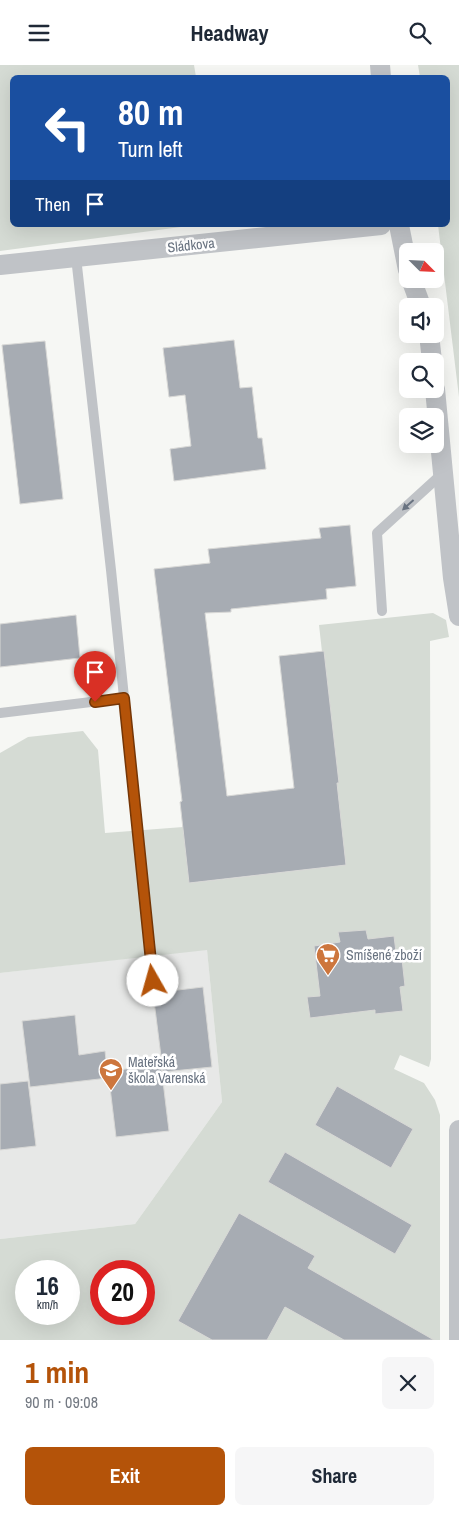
<!DOCTYPE html>
<meta charset="utf-8">
<style>
:root{--surface:#fff;--page:#f6f6f7;--text:#1f2937;--muted:#747a83;--accent:#b45309}
body{margin:0;font-family:"Archivo Narrow",sans-serif;background:var(--page);color:var(--text);height:100vh;display:flex;flex-direction:column;font-size:19px;white-space:nowrap}
*{box-sizing:border-box;margin:0}
p{font-size:16px;color:var(--muted)}
.icon{flex:none;width:28px;height:28px;fill:none;stroke:currentColor;stroke-width:2;stroke-linecap:round;stroke-linejoin:round}
.map{position:relative;height:1275px;overflow:hidden}
.sheet{display:flex;flex-direction:column;background:var(--surface);flex:1}
.sheet>*{flex:none}
.hud{position:absolute;left:10px;top:10px;width:440px;height:152px;border-radius:8px;box-shadow:0 5px 20px #0002;background:#1a4fa0;color:#fff;overflow:hidden}
.needle{width:32px;rotate:114deg}
.controls{position:absolute;left:399px;top:178px;display:grid;gap:10px}
.controls a{display:grid;place-items:center;width:45px;height:45px;border-radius:8px;background:var(--surface);box-shadow:0 5px 20px #0002;font-size:25px}
.speed{position:absolute;left:15px;top:1195px;display:flex;gap:10px;font-size:25px;font-weight:700;text-align:center}
.speed>*{display:grid;place-content:center;width:65px;height:65px;border-radius:50%;background:var(--surface);box-shadow:0 5px 20px #0002;line-height:1}
.speed small{font-size:12px;font-weight:400}
.speed .limit{border:8px solid #d22;background:#fff;color:#111}
.pin{position:absolute;display:grid;place-items:center;width:42px;height:42px;color:#fff;margin:-51px -21px;border-radius:50% 50% 50% 0;rotate:-45deg;box-shadow:0 0 5px #0007}
.pin .icon{rotate:45deg}
.me{position:absolute;width:55px;margin:-28px;rotate:353deg;stroke-linejoin:round;filter:drop-shadow(0 0 4px #0008)}
.turn{display:flex;align-items:center;gap:18px;height:105px;padding:0 25px;font-size:22px}
.turn .icon{width:65px;height:65px;stroke-width:2.5}
.turn b{display:block;font-size:35px;line-height:42px}
.then{display:flex;align-items:center;height:48px;padding:0 25px;background:#0003;gap:10px;font-size:19px}
.round{display:grid;place-items:center;flex:none;width:52px;height:52px;border-radius:8px;background:var(--page)}
.overview{display:flex;align-items:center;justify-content:space-between;height:85px;padding:0 25px}
h1{font-size:30px;font-weight:700;line-height:38px;color:var(--accent)}
.action{display:flex;gap:10px;margin-top:auto;padding:10px 25px}
.action a{flex:1;height:58px;border-radius:8px;background:var(--accent);color:#fff;font-size:20px;font-weight:700;line-height:58px;text-align:center}
.action a+a{background:var(--page);color:var(--text)}
header{display:flex;justify-content:space-between;align-items:center;height:65px;padding:0 25px;background:var(--surface);font-size:22px;font-weight:700}
.map>svg:first-child{display:block}
.built{fill:#e7e8e7}
.green{fill:#d5dbd4;fill-rule:evenodd}
.building{fill:#a7acb3;stroke:#d8d8d6}
.lines{fill:none;stroke-linecap:round;stroke-linejoin:round}
.lane{stroke:#c0c3c7;stroke-width:10}
.street{stroke:#c0c3c7;stroke-width:20}
.oneway{fill:#697381}
.route-casing{stroke:#753606;stroke-width:12}
.route{stroke:#b45309;stroke-width:9}
.labels{text-anchor:middle;stroke-width:5;stroke-linejoin:round;paint-order:stroke}
.street-label{font-size:14px;fill:#697381;stroke:#fff}
.poi-label{font-size:14px;fill:#697381;stroke:#fff;text-anchor:start}
</style>
<header><svg class="icon" aria-label="menu" viewBox="0 0 24 24"><path d="M4 6h16M4 12h16M4 18h16"/></svg>Headway<svg class="icon" aria-label="search" viewBox="0 0 24 24"><circle cx="10" cy="10" r="6"/><path d="M15 15l6 6"/></svg></header>
<div class="map">
<svg width="459" height="1275" viewBox="0 0 459 1275">
<rect width="100%" height="100%" fill="#f6f7f4"/>
<path class="built" d="M207 884 222 1037 135 1159 0 1174V908Z"/>
<path class="green" d="M0 0H194L196 12H12V160H196L0 186Z
M418 0H459V332L438 160H448V12H420Z
M433 548 446 555 449 572 430 576 431 994 429 1002 400 990 394 1004 424 1018 435 1035 440 1050V1275H0V1174L135 1159 222 1037 207 885 0 908V688L28 672 83 666 98 685 105 768 183 762 190 818 346 800 319 560ZM26 1206H69V1249H26ZM101 1206H144V1249H101Z"/>
<path class="building" d="M234 275 240 323 252 322 258 373H262L266 404 174 416 170 384 191 381 185 330 169 332 163 283Z
M45 276 63 434 20 439 2 280Z
M350 460 356 521 326 524 327 534 231 544V547L205 548 227 731 294 723 279 591 324 586 339 718H337L346 800 189 818 180 737 182 736 154 504 210 498 208 484 321 473 319 463Z
M76 550 80 593 0 602V559Z
M366 865 368 874 394 871 397 895 402 894 405 921 400 922 403 946 375 949V945L310 953 307 932 320 931 314 881 340 877 338 867Z
M203 922 212 1002 163 1007 153 928Z
M75 950 79 990 105 986 108 1013 30 1022 22 956Z
M161 1000 169 1066 116 1072 108 1006Z
M28 1016 36 1081 0 1085V1019Z
M337 1021 413 1064 391 1103 315 1060Z
M285 1087 412 1160 395 1189 268 1117Z
M239 1148 315 1191 308 1203 434 1275H344L285 1242 267 1275H212L178 1256Z"/>
<g class="lines">
<path class="lane" d="M76 192 111 505 153 916
M382 546 377 468 443 408
M0 648 124 633"/>
<path class="street" d="M380 0 381 12
M399 160 408 205
M0 200 381 160
M411 214 421 241
M429 269 432 296
M435 324 453 513 459 551
M459 1275V1065"/>
</g>
<defs><path id="oneway-solid" d="M-6-.8H1V-3.2L6.5 0L1 3.2V.8H-6Z" transform="scale(1.25)"/></defs>
<use class="oneway" href="#oneway-solid" transform="translate(408 440) rotate(138)"/>
<g class="lines">
<g class="route-casing">
<path id="route" d="M95 637 124 633 153 916"/>
</g>
<use href="#route" class="route"/>
</g>
<defs>
<g id="supermarket-pin" transform="scale(1.25)"><path d="M0 17L-7.5 6A9.5 9.5 0 1 1 7.5 6Z" fill="#cd763d" stroke="#fff"/><path d="M-6-5.5h2.5l.6 2H6L4.5 2H-2.5L-4.4-4H-6ZM-1.5 3.2a1.3 1.3 0 1 0 .1 0ZM3 3.2a1.3 1.3 0 1 0 .1 0Z" fill="#fff"/></g>
<g id="school-pin" transform="scale(1.25)"><path d="M0 17L-7.5 6A9.5 9.5 0 1 1 7.5 6Z" fill="#cd763d" stroke="#fff"/><path d="M0-5L7-2L0 1L-7-2ZM-4 1L0 2.5L4 1V4Q0 6-4 4Z" fill="#fff"/></g>
</defs>
<g fill-rule="evenodd">
<use href="#supermarket-pin" x="328" y="890"/>
<use href="#school-pin" x="111" y="1005"/>
</g>
<g class="labels">
<g class="street-label">
<text transform="translate(191 180) rotate(-6)" y="5">Sládkova</text>
</g>
<g class="poi-label">
<text x="346" y="895">Smíšené zboží</text>
<text x="128" y="1002">Mateřská<tspan x="128" dy="16">škola Varenská</tspan></text>
</g>
</g>
</svg>
<div class="controls">
<a><svg class="needle" viewBox="-14 -14 28 28"><path d="M0-13l5 13h-10z" fill="#e53935"/><path d="M0 13l5-13h-10z" fill="#747a83"/></svg></a>
<a><svg class="icon" aria-label="sound" viewBox="0 0 24 24"><path d="M4 9h4l5-4v14l-5-4H4zM17 9q2 3 0 6"/></svg></a>
<a><svg class="icon" aria-label="search" viewBox="0 0 24 24"><circle cx="10" cy="10" r="6"/><path d="M15 15l6 6"/></svg></a>
<a><svg class="icon" aria-label="layers" viewBox="0 0 24 24"><path d="M12 4l9 5-9 5-9-5zM3 14l9 5 9-5"/></svg></a>
</div>
<div class="speed"><div>16<small>km/h</small></div><div class="limit">20</div></div>
<div class="pin" style="left:95px;top:637px;background:#d93025"><svg class="icon" aria-label="arrive" viewBox="0 0 24 24"><path d="M6 21V4h12l-3 4 3 4H6"/></svg></div>
<svg class="me" style="left:153px;top:916px" viewBox="-20 -20 40 40"><circle r="19" fill="#fff"/><path d="M0-13L10 11 0 6-10 11z" fill="#b45309"/></svg>
<div class="hud">
<div class="turn"><svg class="icon" aria-label="left" viewBox="0 0 24 24"><path d="M17 20v-9H6M10 6l-5 5 5 5"/></svg><div><b>80 m</b>Turn left</div></div>
<div class="then">Then<svg class="icon" aria-label="arrive" viewBox="0 0 24 24"><path d="M6 21V4h12l-3 4 3 4H6"/></svg></div>
</div>
</div>
<section class="sheet">
<div class="overview"><div><h1>1 min</h1><p>90 m · 09:08</p></div><a class="round"><svg class="icon" aria-label="close" viewBox="0 0 24 24"><path d="M6 6l12 12M18 6L6 18"/></svg></a></div>
<div class="action"><a>Exit</a><a>Share</a></div>
</section>
